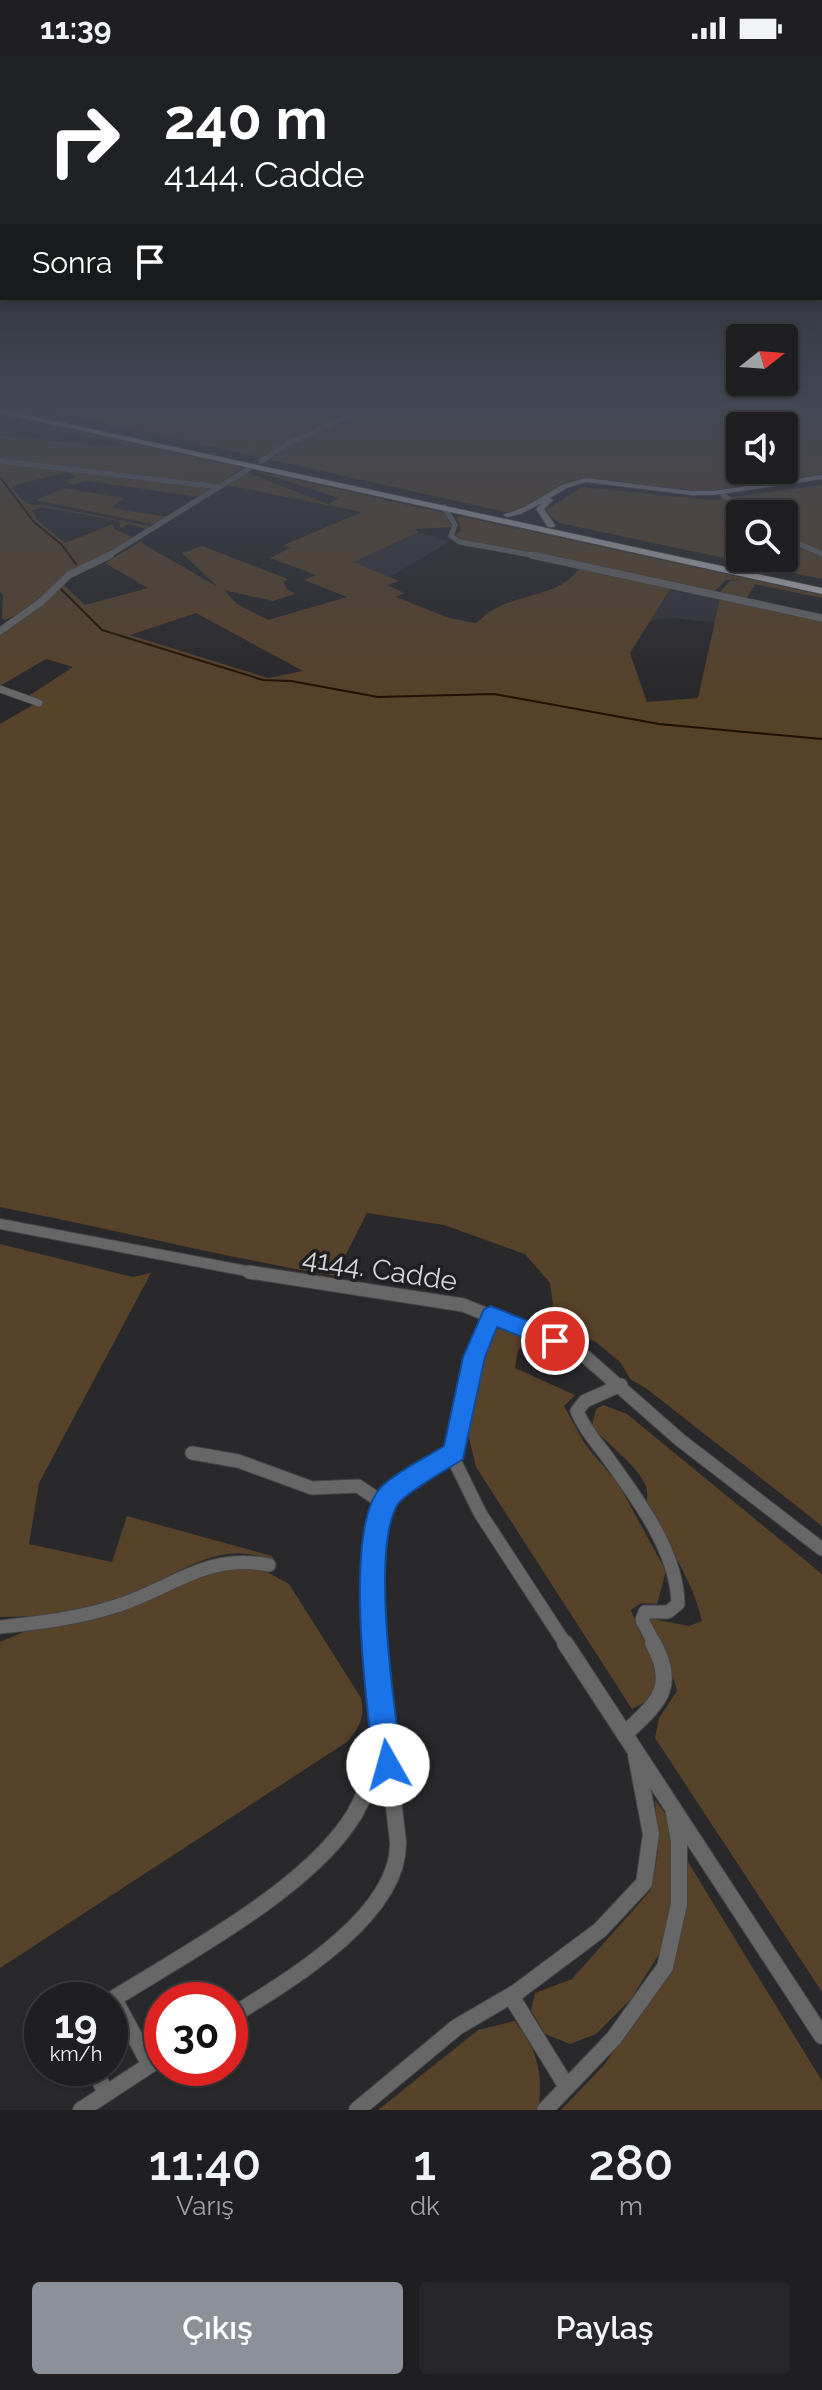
<!DOCTYPE html>
<html lang="tr">
<meta charset="utf-8">
<style>
:root{--surface:#1f1e20;--page:#272729;--text:#f1f3f6;--muted:#a1a2a5;--line:#3c3c3e;--accent:#8c9099}
body{margin:0;font-family:Raleway,sans-serif;background:var(--page);color:var(--text);height:100vh;display:flex;flex-direction:column;font-size:30px;white-space:nowrap}
*{box-sizing:border-box;margin:0}
p{font-size:26px;color:var(--muted)}
.icon{flex:none;width:44px;height:44px;fill:none;stroke:currentColor;stroke-width:2;stroke-linecap:round;stroke-linejoin:round}
.map{position:relative;height:2054px;overflow:hidden}
.drawer{display:flex;flex-direction:column;background:var(--surface);flex:1}
.drawer>*{flex:none}
.top-card{position:absolute;left:0px;top:0px;width:822px;height:244px;box-shadow:0 2px 6px #0004,0 0 0 2px var(--line);background:#202124;color:#fff;overflow:hidden}
.needle{width:52px;rotate:73deg}
.buttons{position:absolute;left:726px;top:268px;display:grid;gap:16px}
.buttons a{display:grid;place-items:center;width:72px;height:72px;border-radius:8px;background:var(--surface);box-shadow:0 2px 6px #0004,0 0 0 2px var(--line);font-size:40px}
.speed{position:absolute;left:24px;top:1926px;display:flex;gap:16px;font-size:40px;font-weight:700;text-align:center}
.speed>*{display:grid;place-content:center;width:104px;height:104px;border-radius:50%;background:var(--surface);box-shadow:0 2px 6px #0004,0 0 0 2px var(--line);line-height:1}
.speed small{font-size:20px;font-weight:400}
.speed .limit{border:12px solid #d22;background:#fff;color:#111}
.pin{position:absolute;display:grid;place-items:center;width:68px;height:68px;color:#fff;margin:-34px;border:4px solid #fff;border-radius:50%;box-shadow:0 2px 8px #0007}
.me{position:absolute;width:88px;margin:-44px;rotate:353deg;stroke-linejoin:round;filter:drop-shadow(0 0 6px #0008)}
.turn{display:flex;align-items:center;gap:28px;height:168px;padding:0 32px;font-size:36px}
.turn .icon{width:104px;height:104px;stroke-width:2.5}
.turn b{display:block;font-size:56px;line-height:68px}
.then{display:flex;align-items:center;height:76px;padding:0 32px;background:#0003;gap:16px;font-size:30px}
.eta{display:flex;justify-content:space-evenly;align-items:center;height:136px;text-align:center}
.eta b{font-size:48px;font-weight:600;line-height:56px}
.primary-button{display:flex;gap:16px;margin-top:auto;padding:16px 32px}
.primary-button a{flex:1;height:92px;border-radius:8px;background:var(--accent);color:#fff;font-size:32px;font-weight:600;line-height:92px;text-align:center}
.primary-button a+a{background:var(--page);color:var(--text)}
.status{display:flex;justify-content:space-between;align-items:center;height:56px;padding:0 40px;background:var(--surface);direction:ltr}
.status svg{height:22px;fill:currentColor}
.map>svg:first-child{display:block}
.built{fill:#34323a}
.green{fill:#57422a;fill-rule:evenodd}
.lines{fill:none;stroke-linecap:round;stroke-linejoin:round}
.stream{stroke:#211100;stroke-width:2}
.minor-far4-casing{stroke:#454446;stroke-width:6}
.minor-far3-casing{stroke:#454446;stroke-width:8}
.minor-far2-casing{stroke:#454446;stroke-width:12}
.minor-far1-casing{stroke:#454446;stroke-width:15}
.minor-casing{stroke:#454446;stroke-width:18}
.secondary-casing{stroke:#454446;stroke-width:2}
.trunk-casing{stroke:#454446;stroke-width:2}
.minor-far4{stroke:#676768;stroke-width:5}
.minor-far3{stroke:#676768;stroke-width:7}
.minor-far2{stroke:#676768;stroke-width:10}
.minor-far1{stroke:#676768;stroke-width:13}
.minor{stroke:#676768;stroke-width:16}
.secondary{fill:#8a898b;fill-rule:evenodd}
.trunk{fill:#b1b0b3;fill-rule:evenodd}
.route{fill:#1a73e8;stroke:#114b97;stroke-width:2}
.labels{text-anchor:middle;stroke-width:7;stroke-linejoin:round;paint-order:stroke}
.near-street-label{font-size:28px;fill:#d5d5d6;stroke:#201f21}
</style>
<div class="status"><b>11:39</b><svg viewBox="0 0 49 12"><path d="M0 12V9h3v3zM5 12V6h3v6zM10 12V3h3v9zM15 12V0h3v12zM26 1h20v11H26zM47 4h2v5h-2z"/></svg></div>
<div class="map">
<svg width="822" height="2054" viewBox="0 0 822 2054">
<rect width="100%" height="100%" fill="#29282b"/>
<path class="built" d="M418 476 449 486 390 521 353 506Z
M672 530 720 542 715 567 674 562 650 565Z"/>
<path class="green" d="M31 351H822V419L708 435 580 423 555 431 528 454 511 457ZM740 370H784V414H740Z
M56 370 243 411 218 428 0 404V380L142 393 49 372Z
M0 406 213 432 200 441 87 425 73 429 65 425 76 421 67 416 12 430C19 443 27 451 43 449L154 471 146 473 129 468 121 472 119 465 42 451 32 454 36 463 65 487 113 468 114 473 132 481 144 476 63 520 25 555 5 564 2 562 3 539 0 536Z
M252 414 444 457 452 471 415 473 418 476 354 506 399 525 387 529 404 537 396 541 449 562 476 567C482 563 485 558 491 555 520 537 559 541 580 512L672 530 630 597 647 646 698 642 720 542 822 563V1470L647 1333 630 1323 621 1307 596 1286 556 1273 542 1262 553 1249 550 1227 525 1198 444 1169 367 1157 335 1220C223 1201 112 1173 0 1151V668L36 647 29 642 30 639 73 611 46 603 0 630V578L62 527 85 549 148 532 105 507 140 486 218 531 182 497 202 490 288 523 283 526 287 533 295 538 273 545 224 534 237 548 268 564 347 541 304 524 316 519 270 502 290 492 284 489 362 456 226 429 246 416 328 448 339 442ZM196 557 303 615 268 622 130 579Z
M822 429V523L560 467 551 461 547 453 582 431 711 444ZM740 458H784V502H740Z
M64 432 124 442 112 452 169 461 157 469 36 444Z
M460 460 822 539V542L755 528 745 545 719 537 730 525 744 523 726 524 714 536 461 484 456 479 461 474 457 462Z
M0 1188 133 1221 151 1217 39 1427 29 1488 112 1506 127 1460 272 1500 277 1508C268 1504 258 1499 248 1498 203 1491 154 1534 110 1547 73 1557 38 1561 0 1561Z
M500 1269 528 1283 518 1294 515 1312 575 1339 564 1350 585 1388 619 1429 666 1515 657 1548 641 1547 631 1554C640 1580 654 1601 658 1628L645 1646 632 1653 476 1411 466 1369 485 1291Z
M603 1349 627 1358 822 1518V1936L655 1682 659 1662 677 1635 665 1592 648 1562 689 1570 702 1565C691 1519 670 1495 649 1454 645 1447 649 1438 646 1430 636 1407 608 1390 592 1370L596 1353Z
M256 1510 289 1528 361 1642C365 1662 360 1670 347 1686L0 1912V1586L26 1575 101 1561 209 1514Z
M655 1744 666 1758 674 1796 673 1865 659 1898 631 1943 596 1978 570 1988 545 1978 531 1954 535 1937 572 1923 651 1834 658 1796Z
M685 1801 822 2025V2054H561L604 2009 673 1914 686 1834Z
M515 1965C538 1996 542 2013 539 2051L536 2054H378L478 1974Z"/>
<g class="lines">
<path class="stream" d="M0 421 33 465 62 489 76 508
M60 532 102 574 263 624 291 625 378 641 494 638 659 668 822 683"/>
<g class="minor-far4-casing">
<path id="minor-far4" d="M0 405 219 431
M261 405 289 387 367 351
M723 439 750 458
M444 451 455 469 451 480 460 486 543 501
M784 481 822 498
M106 501 253 410"/>
</g>
<g class="minor-far3-casing">
<path id="minor-far3" d="M532 499 822 562
M0 575 41 546 69 519 110 499
M0 633 39 647"/>
</g>
<g class="minor-far2-casing">
<path id="minor-far2" d="M0 1168 262 1218"/>
</g>
<g class="minor-far1-casing">
<path id="minor-far1" d="M249 1216 463 1249 580 1296 680 1384 822 1493
M491 1259 459 1353 454 1391 455 1406 480 1457 566 1589
M621 1329 585 1345 577 1355C584 1373 597 1387 608 1402 638 1444 677 1495 678 1548L668 1556H645L642 1564 655 1589
M192 1397 238 1405 312 1432 358 1430 386 1449
M0 1571C39 1567 79 1562 116 1550 173 1532 205 1497 269 1509
M375 1589C372 1552 365 1465 392 1436 409 1419 435 1408 455 1395"/>
</g>
<g class="minor-casing">
<path id="minor" d="M565 1587 822 1980
M625 1678C657 1647 678 1632 653 1587
M511 1940 567 2031
M114 1943 150 2009
M110 1945C183 1899 299 1838 348 1768 369 1739 375 1704 378 1670
M230 1961C285 1927 400 1860 398 1786L375 1587
M94 2012 106 2038
M81 2054 162 2001
M357 2054 457 1971 517 1936 600 1874 644 1827 651 1778 636 1699
M545 2054 614 1982 665 1911 679 1848V1785L674 1757"/>
</g>
<g class="secondary-casing">
<path id="secondary" d="M822 419V423L714 439H691L586 426 567 432 550 442 553 444 544 453 555 469 554 471H548L536 453 542 447 520 458 507 461 503 459 525 451 562 429 586 422 691 435H714Z"/>
</g>
<g class="trunk-casing">
<path id="trunk" d="M0 353 822 532V538L0 357Z"/>
</g>
<use href="#minor-far4" class="minor-far4"/>
<use href="#minor-far3" class="minor-far3"/>
<use href="#minor-far2" class="minor-far2"/>
<use href="#minor-far1" class="minor-far1"/>
<use href="#minor" class="minor"/>
<use href="#secondary" class="secondary"/>
<use href="#trunk" class="trunk"/>
</g>
<linearGradient id="sky" x2="0" y2="1"><stop stop-color="#171618"/><stop offset="0.55" stop-color="#434855"/><stop offset="1" stop-color="#434855" stop-opacity="0"/></linearGradient>
<rect width="822" height="639" fill="url(#sky)"/>
<path class="route" d="M491 1250 563 1279 566 1285 563 1292 555 1294 497 1271 485 1301 463 1403C450 1412 405 1437 398 1448 370 1493 395 1654 402 1709L398 1719 388 1723 378 1719 374 1709C367 1654 342 1469 382 1430 399 1414 425 1402 444 1390L463 1301 484 1253Z"/>
<g class="labels">
<g class="near-street-label">
<text transform="translate(380 1213) rotate(9)" y="10">4144. Cadde</text>
</g>
</g>
</svg>
<div class="buttons">
<a><svg class="needle" viewBox="-14 -14 28 28"><path d="M0-13l5 13h-10z" fill="#e53935"/><path d="M0 13l5-13h-10z" fill="#a1a2a5"/></svg></a>
<a><svg class="icon" aria-label="sound" viewBox="0 0 24 24"><path d="M4 9h4l5-4v14l-5-4H4zM17 9q2 3 0 6"/></svg></a>
<a><svg class="icon" aria-label="search" viewBox="0 0 24 24"><circle cx="10" cy="10" r="6"/><path d="M15 15l6 6"/></svg></a>
</div>
<div class="speed"><div>19<small>km/h</small></div><div class="limit">30</div></div>
<div class="pin" style="left:555px;top:1285px;background:#d93025"><svg class="icon" aria-label="arrive" viewBox="0 0 24 24"><path d="M6 21V4h12l-3 4 3 4H6"/></svg></div>
<svg class="me" style="left:388px;top:1709px" viewBox="-20 -20 40 40"><circle r="19" fill="#fff"/><path d="M0-13L10 11 0 6-10 11z" fill="#1a73e8"/></svg>
<div class="top-card">
<div class="turn"><svg class="icon" aria-label="right" viewBox="0 0 24 24"><path d="M7 20v-9h11M14 6l5 5-5 5"/></svg><div><b>240 m</b>4144. Cadde</div></div>
<div class="then">Sonra<svg class="icon" aria-label="arrive" viewBox="0 0 24 24"><path d="M6 21V4h12l-3 4 3 4H6"/></svg></div>
</div>
</div>
<section class="drawer">
<div class="eta">
<div><b>11:40</b><p>Varış</p></div>
<div><b>1</b><p>dk</p></div>
<div><b>280</b><p>m</p></div>
</div>
<div class="primary-button"><a>Çıkış</a><a>Paylaş</a></div>
</section>
